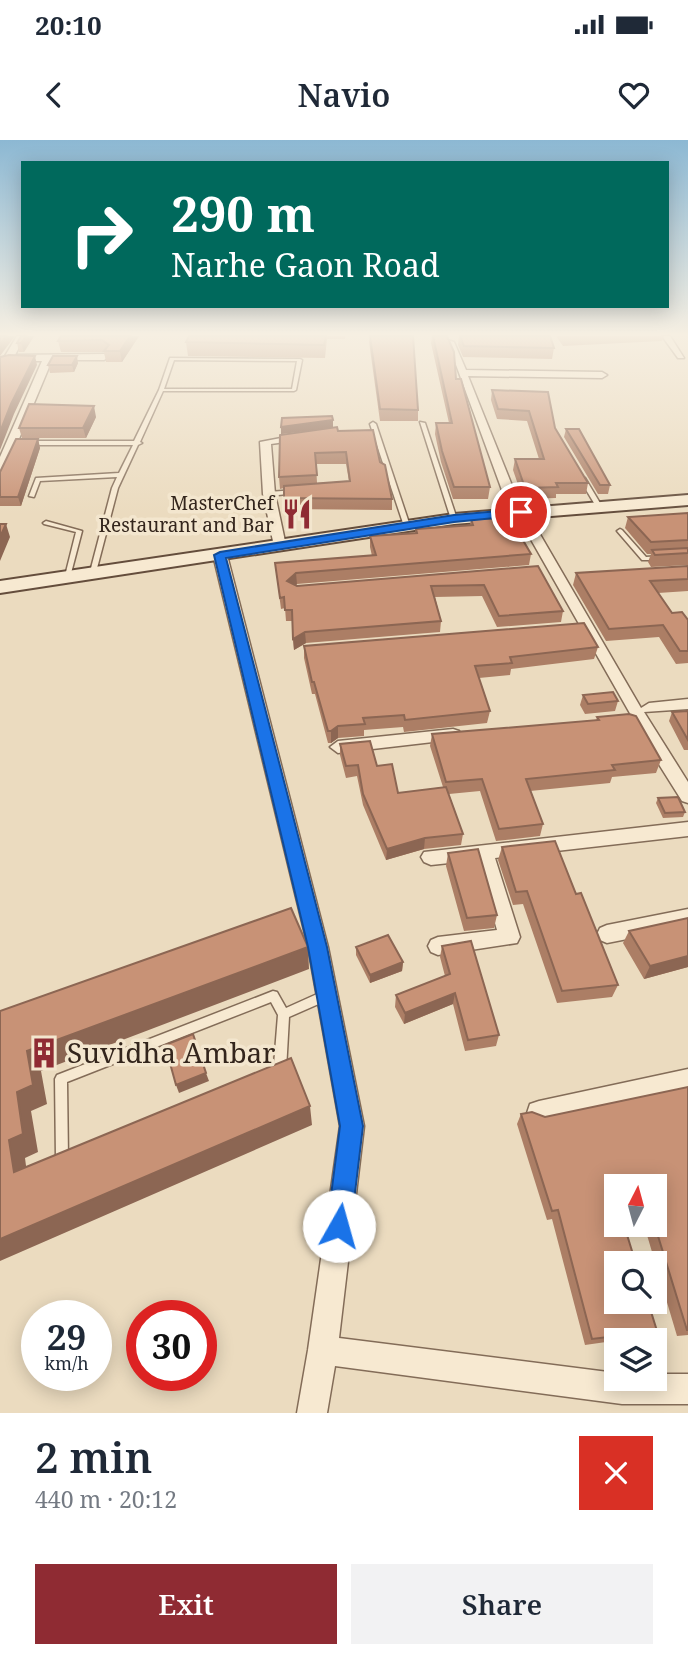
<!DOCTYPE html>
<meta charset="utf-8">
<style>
:root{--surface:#fff;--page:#f2f2f3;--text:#1f2937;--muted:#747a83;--accent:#8f2b33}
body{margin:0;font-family:"Noto Serif",serif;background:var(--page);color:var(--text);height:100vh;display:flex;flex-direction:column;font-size:26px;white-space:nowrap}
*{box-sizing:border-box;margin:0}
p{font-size:23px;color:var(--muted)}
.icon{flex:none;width:38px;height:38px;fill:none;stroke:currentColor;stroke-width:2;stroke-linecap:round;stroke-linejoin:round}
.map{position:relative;height:1273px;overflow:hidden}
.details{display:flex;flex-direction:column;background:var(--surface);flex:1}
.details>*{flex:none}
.top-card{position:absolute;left:21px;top:21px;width:648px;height:147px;border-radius:0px;box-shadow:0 4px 18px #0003;background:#00695c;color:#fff;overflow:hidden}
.needle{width:46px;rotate:6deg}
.tools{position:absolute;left:604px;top:1034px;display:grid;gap:14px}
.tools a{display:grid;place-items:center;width:63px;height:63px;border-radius:0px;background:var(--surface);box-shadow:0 4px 18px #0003;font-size:35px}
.speed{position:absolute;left:21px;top:1160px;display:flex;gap:14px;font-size:35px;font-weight:700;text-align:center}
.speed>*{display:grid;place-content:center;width:91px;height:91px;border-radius:50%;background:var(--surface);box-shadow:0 4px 18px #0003;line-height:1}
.speed small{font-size:18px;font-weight:400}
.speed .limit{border:10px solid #d22;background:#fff;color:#111}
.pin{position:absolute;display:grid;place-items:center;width:60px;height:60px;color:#fff;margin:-30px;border:4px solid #fff;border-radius:50%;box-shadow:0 2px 7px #0007}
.me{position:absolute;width:77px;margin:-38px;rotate:7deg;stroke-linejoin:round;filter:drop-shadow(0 0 5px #0008)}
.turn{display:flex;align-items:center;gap:24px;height:147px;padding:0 35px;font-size:32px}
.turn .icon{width:91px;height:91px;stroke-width:2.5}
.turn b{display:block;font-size:49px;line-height:60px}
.round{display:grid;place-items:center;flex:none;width:74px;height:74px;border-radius:0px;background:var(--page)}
.overview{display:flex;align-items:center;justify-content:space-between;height:119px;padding:0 35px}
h1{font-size:42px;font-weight:600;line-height:52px}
.cta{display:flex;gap:14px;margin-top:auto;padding:14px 35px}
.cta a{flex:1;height:80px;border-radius:0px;background:var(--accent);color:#fff;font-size:28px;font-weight:600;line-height:80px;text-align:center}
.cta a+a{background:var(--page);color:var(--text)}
.status{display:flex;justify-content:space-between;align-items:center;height:49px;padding:0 35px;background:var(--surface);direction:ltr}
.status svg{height:19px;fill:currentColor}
header{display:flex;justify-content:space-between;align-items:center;height:91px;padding:0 35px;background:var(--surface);font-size:32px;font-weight:600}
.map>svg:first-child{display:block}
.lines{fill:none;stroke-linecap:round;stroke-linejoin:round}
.lane-casing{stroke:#836c58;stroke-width:3}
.street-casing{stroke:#836c58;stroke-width:3}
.secondary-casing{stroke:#644d3c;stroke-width:4}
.lane{fill:#f7e9d1;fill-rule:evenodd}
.street{fill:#f7e9d1;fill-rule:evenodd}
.secondary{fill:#f7e9d1;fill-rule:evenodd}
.wall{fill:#ac7e65;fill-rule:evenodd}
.shaded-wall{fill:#8c6653}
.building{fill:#c89276;stroke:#8c6653;stroke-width:2}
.route{fill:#1a73e8;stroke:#114b97;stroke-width:2}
.labels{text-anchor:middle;stroke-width:7;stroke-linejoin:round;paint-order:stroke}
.far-poi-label{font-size:19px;fill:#33251c;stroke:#f3e6ce;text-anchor:end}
.near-poi-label{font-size:28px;fill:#33251c;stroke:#f3e6ce;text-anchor:start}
</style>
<div class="status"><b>20:10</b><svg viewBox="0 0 49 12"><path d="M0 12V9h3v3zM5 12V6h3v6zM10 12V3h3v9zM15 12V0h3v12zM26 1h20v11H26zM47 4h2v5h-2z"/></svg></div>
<header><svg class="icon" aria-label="back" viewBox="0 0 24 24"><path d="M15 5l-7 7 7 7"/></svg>Navio<svg class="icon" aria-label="heart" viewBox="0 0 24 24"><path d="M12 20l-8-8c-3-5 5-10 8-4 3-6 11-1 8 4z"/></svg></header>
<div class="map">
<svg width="688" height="1273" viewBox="0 0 688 1273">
<rect width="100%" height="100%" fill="#ebdbbf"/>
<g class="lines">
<g class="lane-casing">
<path id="lane" d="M170 218 300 219 302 220 296 250 294 251H163L140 302 142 303 138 305 118 348 96 432 93 434 91 433 90 432 112 348 117 337 40 341 34 357 29 356 36 338 119 333 133 305H29L26 303 29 301H134L159 250ZM174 220 297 221 292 249H164Z
M373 282 376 284 410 386 409 387 404 386 370 284Z
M420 282 425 283 457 379 456 380 451 379Z
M580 337 585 338 603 368 602 369 597 368 579 338Z
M295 350 298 352 297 353 269 356 266 354 269 352Z
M46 381 82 391 70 437 68 438 65 436 76 392 44 384 43 383Z
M620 389 622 390 646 417 661 416 664 418 661 420H642L617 391Z
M326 850 330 851 331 855 330 859 289 877 286 930 284 934C279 936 276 937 271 935L269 931 271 927 274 925 278 875 271 862 67 942 68 1019 66 1023 62 1025 58 1023 56 1019 55 939 57 935 273 851 277 852 286 868Z"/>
</g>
<g class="street-casing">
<path id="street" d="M17 196H25L15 215 104 214 109 217 104 220H52L6 330 0 333V317L42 221H11L0 227V220L5 216Z
M662 196H670L684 218H678Z
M447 200 454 202 466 230 602 232 607 235 602 238 468 236 521 368 527 372 641 568 649 563 688 559V569L644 572 688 642V663L682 661 660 626 517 375 510 372Z
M302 294 306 295V299L271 304 275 354 286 406 280 410 274 406 263 354 260 302Z
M220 411 227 415 328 807 364 986 339 1198 616 1233V1239H654V1234H688V1264H622L335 1226 327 1273H297L308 1210 340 986 308 807 213 415Z
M453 589 459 591 461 595 459 599 338 613 330 607 338 601Z
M688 682V696L495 718 520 797 517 803 438 815 431 812 428 806 431 800 438 797 497 790 477 720 431 725 424 722 421 717 424 712Z
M688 769V787L607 803 600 800 597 794 600 788 607 785Z
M688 929V953L539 985 530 982 527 973 530 964 539 961Z"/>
</g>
<g class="secondary-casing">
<path id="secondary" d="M688 355V365L454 384 0 453V441L454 374Z"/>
</g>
<use href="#lane" class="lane"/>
<use href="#street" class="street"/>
<use href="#secondary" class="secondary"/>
</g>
<path class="wall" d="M21 196H41H34L24 212H19L17 203Z
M61 196H139L122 222H106L104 212H61L58 201Z
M189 196H345V199H327L325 218 188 216 186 202Z
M370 196H413L418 270V281H380L369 202Z
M432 196H447L456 239 490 347 488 359H453L441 322 435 294 436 283H449L431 203Z
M459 196H550L554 208 552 219 463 217 458 205Z
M556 196H664L662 201 563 206Z
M78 223 74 232 50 233 48 225Z
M492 250 548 252 555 288 588 343 586 354H556V358L523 359 513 330 515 319H539L527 281 497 279 491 260Z
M96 277 86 298H22L19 288Z
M333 280V288L380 322 392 359V370L284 369V348L280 349 279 337 323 289 281 294V287ZM316 324H346L349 341 317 343Z
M566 289 610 345 608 354H598L564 297Z
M38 299 40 308 21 366H0V332Z
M688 373V425L651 427 648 422 651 414H647L625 388 628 377Z
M471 379 531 414 529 425 297 444 295 446H297L538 426 563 471 561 482 497 487 482 456 435 457 441 481 440 492 306 503 294 510 292 481H286L285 468 281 469 275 423 372 416 370 407V396L415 393 416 389 470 385Z
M688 426V451L658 453 672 473 688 480V523L676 524 659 497 606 501 573 445 576 433Z
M304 506 598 507 594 519 511 529 510 535 479 538 490 571 487 583 404 592 403 587 364 590V596L338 598 331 603H328L315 554H312L304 518Z
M583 555 618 561 615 571 585 574 580 565Z
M688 571V610H684L669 581 672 572Z
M597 577 661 620 656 633 612 637 610 643 530 651 543 684 540 696 496 701 480 651 449 654 463 694 461 705 424 709 386 720 363 665 357 636 346 638 340 615V604L377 626 398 653 443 647 430 606 432 594 596 581Z
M658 658 685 672 683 677 663 678 656 663Z
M502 707 576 754 618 845 612 857 557 863 523 764 513 765 498 720Z
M448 713 497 775 494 788 464 791 446 726Z
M688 778V827L644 839 623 803 629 791Z
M442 806 499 895 496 906 465 911 453 864 404 884 395 867 396 855 445 836 440 817Z
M356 807 403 822 402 831 370 843 356 815Z
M688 947V1195L677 1196 644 1085H654V1046H616V1085L657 1191 648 1196 585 1205 552 1079 547 1080 517 984 521 974 545 977Z"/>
<path class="shaded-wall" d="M6 196H15L0 216V204Z
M26 196H34L24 212 21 203Z
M130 196H139L122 222 120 211Z
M35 216 37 225 14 274 0 310V292L11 264Z
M77 216 78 223 74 232 72 225Z
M94 266 96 277 86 298 83 288Z
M333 280V288L281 294V287Z
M38 299 40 308 21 366 18 357Z
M6 384 10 397 0 421V397Z
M296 433 297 444 288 452 287 441Z
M305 492 306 503 294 510 293 499Z
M338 586V598L331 603V591Z
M425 698 424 709 386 720 387 709Z
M308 807 309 829 41 931 47 964 31 971 38 1012 25 1018 29 1049 14 1032 9 1000 17 952 27 911Z
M688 816V827L644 839 650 826Z
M403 822 402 831 370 843V835Z
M455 853 453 864 404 884 405 873Z
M206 933 209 941 179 953 176 945Z
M310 966 312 985 0 1121V1099Z"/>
<path class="building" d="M0 196H6L0 204Z
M21 196H26L21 203H17Z
M61 196H130L120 211H104L109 205 102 200 58 201Z
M189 196H326L324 205 186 202Z
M370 196H413L418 270 380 269Z
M433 196H447L454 212 456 239H461L490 347H454L442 311 436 283H452Z
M460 196H550L554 208 464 206Z
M9 215 35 216 11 264 0 292V217Z
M53 216H77L72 225H48Z
M492 250 548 252 555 288 588 343H556L558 347 525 348 515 319H544L529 271 498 269Z
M29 264 94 266 83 288H19Z
M332 276 333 280 281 287 282 278Z
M337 287 338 291 373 290 380 322 385 325 392 359 284 358V346L350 341 346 312 315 313 317 335 279 337 280 295Z
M566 289H579L610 345H600Z
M16 299H38L18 357H0V332Z
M688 373V400L651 402 628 377Z
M510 378 531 414 296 433 287 441 297 446 538 426 563 471 499 476 484 445 431 446 441 481 305 492 293 499 292 470H285L284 457 280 458 275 423 376 415 370 396 417 393 416 389 473 385 471 379Z
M0 384H6L0 397Z
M688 408V413L655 415 652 410Z
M688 426V439L650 441 672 473 682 472 688 480V511H680L663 485 609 489 576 433Z
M584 483 598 507 510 517 512 523 475 526 490 571 405 580 404 575 363 578 365 584 338 586 331 591H328L314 542H312L304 506Z
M613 552 618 561 588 564 583 555Z
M688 571V600L672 572Z
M629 574 636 576 661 620 612 625 615 630 526 639 543 684 499 689 482 639 446 642 432 594 599 580 597 577Z
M370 601 377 626 392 624 398 653 446 647 463 694 425 698 387 709 363 654 358 625 346 626 340 604Z
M678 657 685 672 665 673 658 658Z
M555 701 576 754 581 753 618 845 562 851 527 751 516 752 502 707Z
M478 709 497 775 467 778 448 713Z
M291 768 308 807 27 911 33 945 17 952 23 994 9 1000 14 1032 291 918 310 966 0 1099V871Z
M688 778V816L650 826 629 791Z
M388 795 403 822 370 835 356 807Z
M471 801 499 895 468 900 455 853 405 873 396 855 450 834 442 806Z
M193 894 206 933 176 945 165 905Z
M688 947V1190H687L654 1083V1046H616V1085H624L636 1124H616V1162H648L657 1191 592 1199 558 1070 552 1071 521 974 532 972 545 977Z"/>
<linearGradient id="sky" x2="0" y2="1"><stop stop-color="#8cb8d3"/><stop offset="0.52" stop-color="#f6efe2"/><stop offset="1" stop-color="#f6efe2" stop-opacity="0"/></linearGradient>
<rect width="688" height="374" fill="url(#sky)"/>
<path class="route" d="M521 369 525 370V375L454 382 226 418 327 807 363 986 351 1086 348 1094 339 1098 331 1094 327 1086 340 986 308 807 214 415 220 412 454 375Z"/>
<defs>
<g id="restaurant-bare" transform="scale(2.415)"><path d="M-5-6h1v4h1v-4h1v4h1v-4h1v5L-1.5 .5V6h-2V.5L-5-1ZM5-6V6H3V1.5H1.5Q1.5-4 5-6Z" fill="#8f2b33" stroke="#f3e6ce" stroke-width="2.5" paint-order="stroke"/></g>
<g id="building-bare" transform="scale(2.415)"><path d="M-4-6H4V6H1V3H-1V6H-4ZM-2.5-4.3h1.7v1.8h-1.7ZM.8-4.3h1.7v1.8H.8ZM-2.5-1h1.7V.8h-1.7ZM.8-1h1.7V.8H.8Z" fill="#8f2b33" stroke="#f3e6ce" stroke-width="2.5" paint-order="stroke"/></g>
</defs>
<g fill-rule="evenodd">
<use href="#restaurant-bare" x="297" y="374"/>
<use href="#building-bare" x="44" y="913"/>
</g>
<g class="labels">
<g class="far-poi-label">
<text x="274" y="370">MasterChef<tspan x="274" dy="22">Restaurant and Bar</tspan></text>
</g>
<g class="near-poi-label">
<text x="67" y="923">Suvidha Ambar</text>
</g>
</g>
</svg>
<div class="tools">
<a><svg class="needle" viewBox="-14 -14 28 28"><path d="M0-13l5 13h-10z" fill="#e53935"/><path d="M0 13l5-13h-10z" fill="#747a83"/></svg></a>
<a><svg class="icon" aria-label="search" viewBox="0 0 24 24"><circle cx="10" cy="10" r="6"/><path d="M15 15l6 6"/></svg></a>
<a><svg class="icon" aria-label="layers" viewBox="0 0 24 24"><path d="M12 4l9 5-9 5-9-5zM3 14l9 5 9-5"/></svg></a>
</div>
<div class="speed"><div>29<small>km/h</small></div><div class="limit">30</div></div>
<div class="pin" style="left:521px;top:372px;background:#d93025"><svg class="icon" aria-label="arrive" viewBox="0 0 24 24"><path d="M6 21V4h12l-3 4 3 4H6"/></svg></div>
<svg class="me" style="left:339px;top:1086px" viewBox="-20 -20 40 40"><circle r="19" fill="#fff"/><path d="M0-13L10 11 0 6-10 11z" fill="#1a73e8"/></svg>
<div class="top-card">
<div class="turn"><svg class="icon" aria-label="right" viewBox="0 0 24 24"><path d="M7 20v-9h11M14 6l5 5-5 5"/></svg><div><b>290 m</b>Narhe Gaon Road</div></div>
</div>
</div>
<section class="details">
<div class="overview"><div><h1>2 min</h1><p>440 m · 20:12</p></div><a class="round" style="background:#d93025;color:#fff"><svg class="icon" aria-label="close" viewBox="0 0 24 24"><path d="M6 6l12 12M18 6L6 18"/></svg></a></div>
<div class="cta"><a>Exit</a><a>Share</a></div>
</section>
